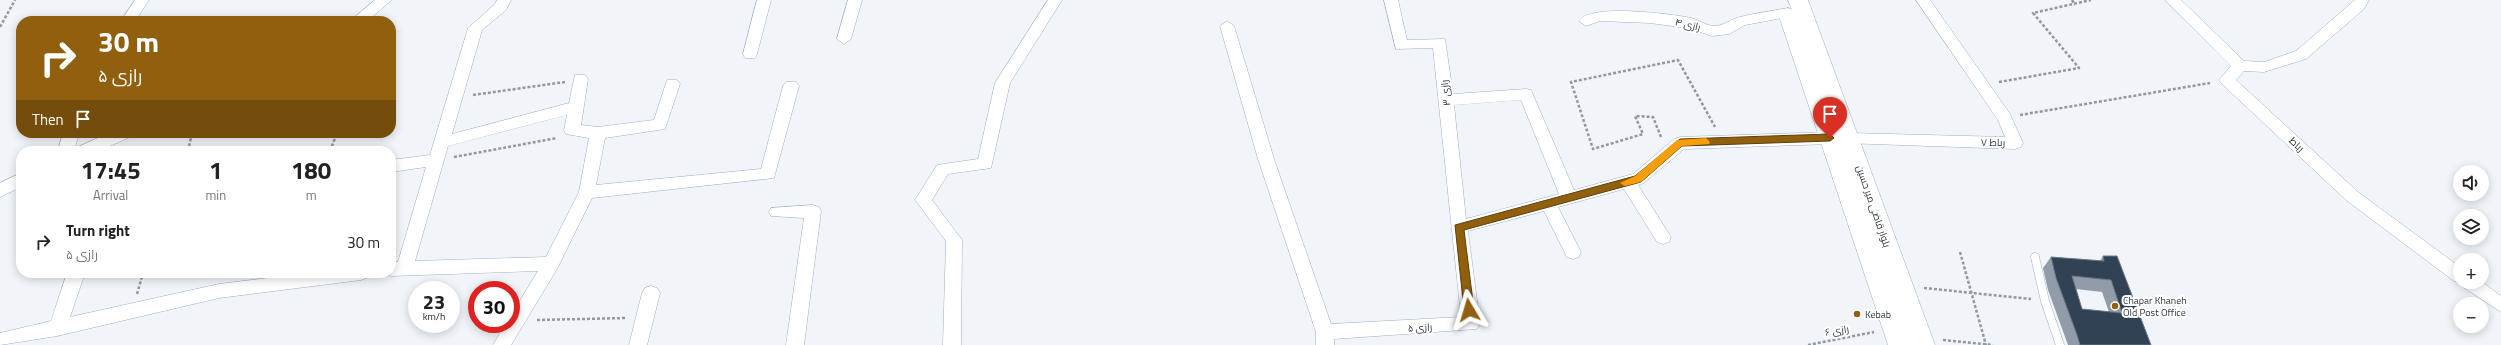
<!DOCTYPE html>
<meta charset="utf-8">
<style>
:root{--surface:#fff;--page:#f2f2f2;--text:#222;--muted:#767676}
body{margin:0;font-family:"Titillium Web",Cairo,sans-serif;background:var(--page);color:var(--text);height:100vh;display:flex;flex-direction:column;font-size:15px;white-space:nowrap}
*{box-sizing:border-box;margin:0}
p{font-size:13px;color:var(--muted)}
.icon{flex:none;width:22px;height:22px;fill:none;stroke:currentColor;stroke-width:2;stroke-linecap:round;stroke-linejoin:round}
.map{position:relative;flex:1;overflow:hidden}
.side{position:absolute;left:16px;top:146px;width:380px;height:132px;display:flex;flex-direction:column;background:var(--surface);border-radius:16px;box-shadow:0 2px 10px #0003}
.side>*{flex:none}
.hud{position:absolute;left:16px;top:16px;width:380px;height:122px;border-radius:16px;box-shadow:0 2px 10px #0003;background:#91600f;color:#fff;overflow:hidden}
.tools{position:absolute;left:2453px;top:165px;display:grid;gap:8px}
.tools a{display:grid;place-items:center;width:36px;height:36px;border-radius:50%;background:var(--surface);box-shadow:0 2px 10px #0003;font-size:20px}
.speed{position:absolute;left:408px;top:281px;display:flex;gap:8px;font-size:20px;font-weight:700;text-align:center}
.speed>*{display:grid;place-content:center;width:52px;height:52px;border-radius:50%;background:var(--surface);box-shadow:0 2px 10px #0003;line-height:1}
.speed small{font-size:10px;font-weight:400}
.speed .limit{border:6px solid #d22;background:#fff;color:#111}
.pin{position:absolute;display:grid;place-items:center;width:34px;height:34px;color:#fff;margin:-41px -17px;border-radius:50% 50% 50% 0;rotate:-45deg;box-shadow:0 0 4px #0007}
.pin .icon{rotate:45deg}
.me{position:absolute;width:44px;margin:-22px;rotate:353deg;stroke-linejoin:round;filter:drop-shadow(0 0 3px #0008)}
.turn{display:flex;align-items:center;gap:14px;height:84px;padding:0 16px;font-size:18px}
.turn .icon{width:52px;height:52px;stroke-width:2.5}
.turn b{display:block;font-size:28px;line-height:34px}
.then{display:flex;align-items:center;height:38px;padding:0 16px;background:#0003;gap:8px;font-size:15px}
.eta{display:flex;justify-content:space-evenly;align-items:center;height:68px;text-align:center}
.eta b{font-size:24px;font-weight:700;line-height:28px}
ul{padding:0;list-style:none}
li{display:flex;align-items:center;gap:12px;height:56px;padding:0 16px}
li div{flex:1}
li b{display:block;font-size:15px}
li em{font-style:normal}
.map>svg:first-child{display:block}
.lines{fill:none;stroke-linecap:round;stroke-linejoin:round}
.lane-casing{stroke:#9cafc6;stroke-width:9}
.street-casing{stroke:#9cafc6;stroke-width:1}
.secondary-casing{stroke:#9cafc6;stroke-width:1}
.path{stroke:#92989f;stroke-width:2.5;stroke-dasharray:3 2;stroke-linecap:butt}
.lane{stroke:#fff;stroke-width:8}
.street{fill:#fff;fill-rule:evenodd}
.secondary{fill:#fff;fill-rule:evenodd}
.wall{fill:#929ca8;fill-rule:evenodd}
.building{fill:#324255;stroke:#6b7886;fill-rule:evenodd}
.route{fill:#91600f;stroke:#5e3e0a}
.slow{fill:#f59e0b}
.poi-dot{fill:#91600f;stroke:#fff;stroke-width:1.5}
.labels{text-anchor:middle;stroke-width:4;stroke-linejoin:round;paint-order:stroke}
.street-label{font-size:10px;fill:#2d353e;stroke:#fff}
.poi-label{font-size:10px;fill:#2d353e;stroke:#fff;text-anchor:start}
</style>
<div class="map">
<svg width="2501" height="345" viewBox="0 0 2501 345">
<rect width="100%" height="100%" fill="#f1f5fa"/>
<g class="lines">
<g class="lane-casing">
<path id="lane" d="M2035 257 2045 301 2060 345"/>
</g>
<g class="street-casing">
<path id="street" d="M135 0H149L135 21H121Z
M375 0H392L367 21H350Z
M497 0H511L506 10 482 30 452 134 569 103 575 75H585L588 79 581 125 598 127 654 120 667 80H677L680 84 665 129 605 138 596 185 761 169 783 86 786 82H796L799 86 774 178 592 198 557 269 511 345H493L505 324H511V315L538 271 391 276 385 273H391V262H398L426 167 391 172V160L430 155 468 28 495 4ZM567 115 564 130 566 134 589 138 579 192 546 257 415 261 448 146Z
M757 0H771L757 54 755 58H745L743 54Z
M848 0H862L851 39 844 44 837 39Z
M1048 0H1062L1010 83 991 168 948 174 932 200 962 240 961 345H943L946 241 915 200 937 165 978 159 995 83Z
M1384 0H1398L1407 40 1445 39 1453 94 1526 89 1531 90 1574 190 1633 174 1674 139 1680 137 1830 132 1836 134 1838 138 1836 142 1830 144 1684 149 1644 183 1638 185 1671 237 1669 242 1663 244 1657 242 1624 189 1558 207 1581 252 1579 257 1573 259 1567 257 1544 211 1468 231 1480 324 1477 329 1334 339V345H1316V332L1258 159 1220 26 1227 21 1234 26 1274 159 1331 324 1461 317 1433 48 1396 49ZM1521 100 1559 194 1466 219 1454 105Z
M1916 0H1930L2010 114 2023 143 2021 147 2015 149 1844 143 1842 139 1844 135 1850 133 2005 137 1998 120Z
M2165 0H2181L2244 61 2264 62 2296 51 2355 0H2369L2364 9 2306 59 2264 72 2244 71 2236 80 2358 192 2460 267V282H2482L2501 296V312L2463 287 2461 283 2454 281 2346 200 2222 84 2219 80 2231 66Z
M1788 8 1793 10 1795 13 1793 16 1745 25 1729 34 1712 36 1688 28 1650 23 1600 21 1586 26 1579 21C1589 3 1672 14 1691 18 1699 20 1707 26 1714 26 1724 26 1731 19 1740 17 1755 13 1772 11 1788 8Z
M63 133H79L74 151H58Z
M109 133H132L130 137 99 151H76L78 147Z
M21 173V187L0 197V183Z
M813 205 819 207 821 211 804 345H786L804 218 771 216 769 212 771 208Z
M67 273H85L70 317 219 284 307 273H370L367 278 361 280 219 298 57 336 0 345V333L51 321Z
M651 286 657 288 660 293 647 345H629L642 293 645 288Z"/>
</g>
<g class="secondary-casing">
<path id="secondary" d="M1788 0H1808L1935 345H1888L1779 16 1782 11 1792 10Z"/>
</g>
<path class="path" d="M2072 0 2075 5
M0 27 15 0
M1999 82 2079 68 2033 13 2091 0
M473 95 565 82
M2020 115 2210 83
M1661 137 1653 117 1635 116 1643 134 1593 149 1571 82 1678 60 1715 127
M188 151 192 133
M330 151 337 133
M454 157 557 138
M1960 252 1986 345
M1924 288 2031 299
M137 294 143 273
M537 320 626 318
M1943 340 1993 345
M1808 345 1874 332"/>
<use href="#lane" class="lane"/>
<use href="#street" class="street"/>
<use href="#secondary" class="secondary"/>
</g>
<path class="wall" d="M2103 256 2151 345H2068L2048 290 2043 268 2051 257 2100 261ZM2076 289 2102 292 2109 312 2082 309Z"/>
<path class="building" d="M2103 256H2117L2151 345H2080L2077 335 2056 278 2051 257 2104 261ZM2072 276 2111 280 2122 313 2082 309Z"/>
<path class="route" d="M1830 134 1834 138 1830 141 1682 146 1641 182 1464 230 1474 310 1469 314 1464 310 1455 225 1635 176 1680 139Z"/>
<path class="slow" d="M1706 138 1710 142 1709 144 1682 146 1641 182 1625 186 1620 183 1635 176 1677 140Z"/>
<g class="poi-dot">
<circle cx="2115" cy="306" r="4"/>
<circle cx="1857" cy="314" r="4"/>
</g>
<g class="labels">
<g class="street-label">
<text transform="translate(1688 24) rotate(13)" y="4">رازی ۴</text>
<text transform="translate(1445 93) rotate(-96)" y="4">رازی ۳</text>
<text transform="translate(1993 142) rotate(1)" y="4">رباط ۷</text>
<text transform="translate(2297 144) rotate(43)" y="4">رباط</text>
<text transform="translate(1874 206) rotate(71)" y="4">بلوار قاضی میر حسین</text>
<text transform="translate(1420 327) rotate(-3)" y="4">رازی ۵</text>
<text transform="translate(1837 330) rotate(-9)" y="4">رازی ۶</text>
</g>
<g class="poi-label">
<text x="2123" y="304">Chapar Khaneh<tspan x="2123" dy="12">Old Post Office</tspan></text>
<text x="1865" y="318">Kebab</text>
</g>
</g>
</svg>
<div class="tools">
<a><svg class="icon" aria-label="sound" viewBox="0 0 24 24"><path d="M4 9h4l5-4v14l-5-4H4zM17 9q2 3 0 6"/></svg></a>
<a><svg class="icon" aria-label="layers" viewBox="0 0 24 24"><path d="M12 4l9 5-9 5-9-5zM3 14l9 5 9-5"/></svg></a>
<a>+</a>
<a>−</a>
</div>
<div class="speed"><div>23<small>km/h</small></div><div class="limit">30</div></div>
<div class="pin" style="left:1830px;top:138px;background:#d93025"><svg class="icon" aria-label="arrive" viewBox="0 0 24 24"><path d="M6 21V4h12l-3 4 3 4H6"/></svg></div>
<svg class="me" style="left:1469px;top:310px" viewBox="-20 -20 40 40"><path d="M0-17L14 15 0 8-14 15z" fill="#91600f" stroke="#fff" stroke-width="4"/></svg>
<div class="hud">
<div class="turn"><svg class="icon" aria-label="right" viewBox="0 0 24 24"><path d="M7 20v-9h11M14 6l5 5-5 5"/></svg><div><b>30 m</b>رازی ۵</div></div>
<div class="then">Then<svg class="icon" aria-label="arrive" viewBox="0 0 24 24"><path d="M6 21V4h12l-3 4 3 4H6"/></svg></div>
</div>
<section class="side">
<div class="eta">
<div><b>17:45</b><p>Arrival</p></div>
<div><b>1</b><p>min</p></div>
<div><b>180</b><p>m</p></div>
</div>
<ul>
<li><svg class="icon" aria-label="right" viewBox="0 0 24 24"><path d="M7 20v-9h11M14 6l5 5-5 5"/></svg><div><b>Turn right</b><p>رازی ۵</p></div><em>30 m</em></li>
</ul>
</section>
</div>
